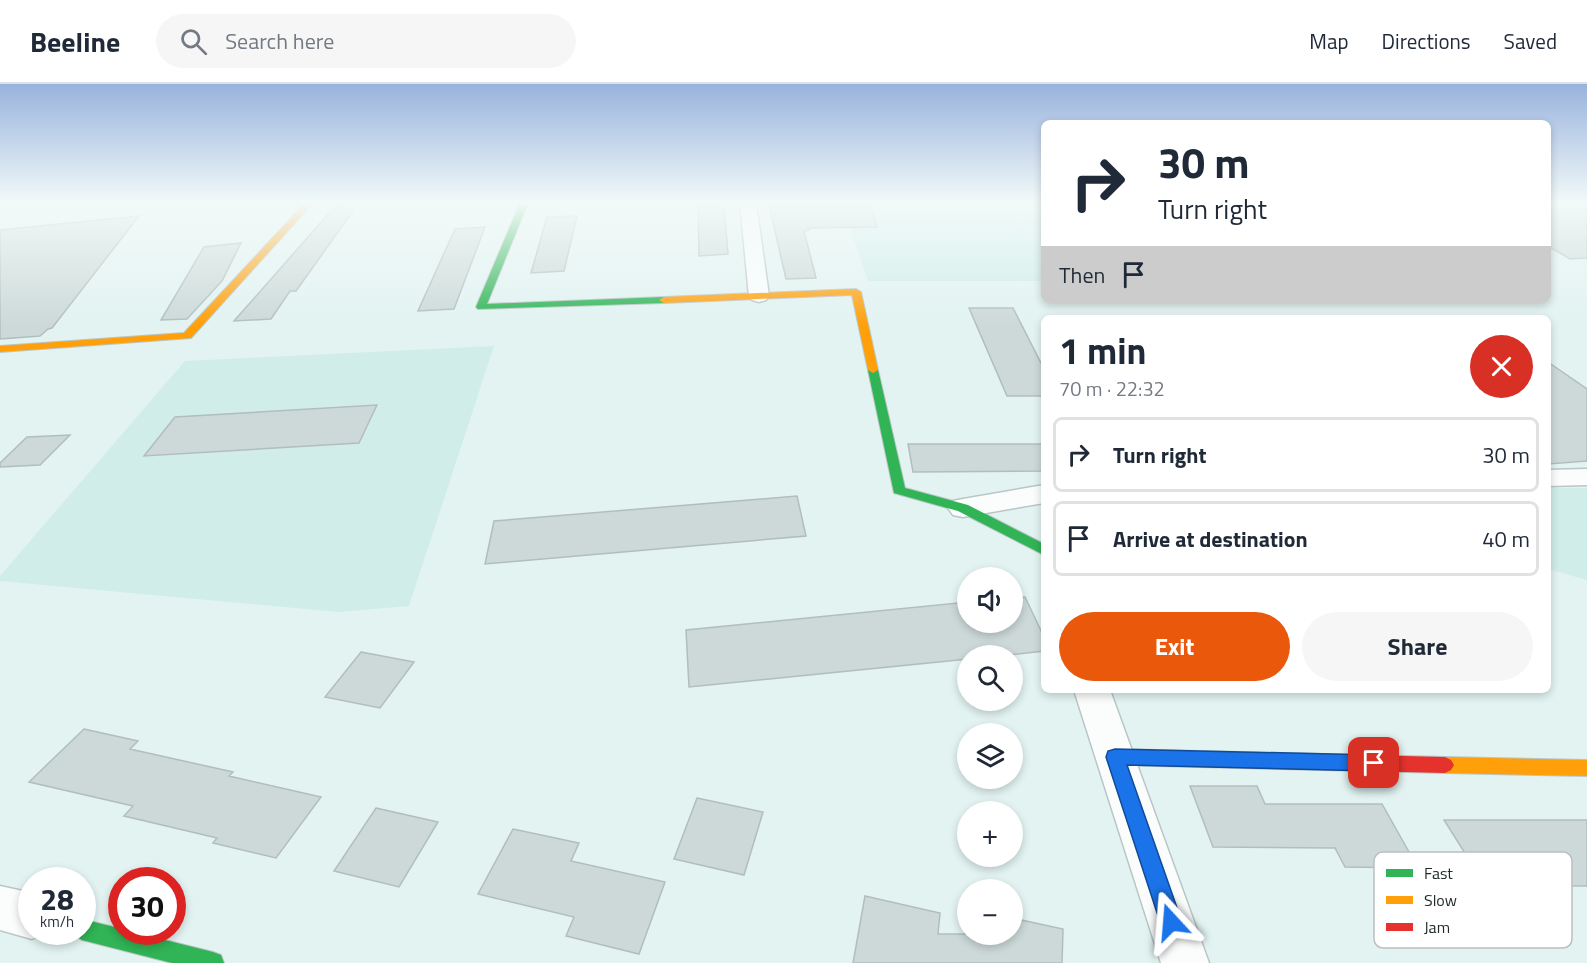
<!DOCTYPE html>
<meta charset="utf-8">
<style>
:root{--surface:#fff;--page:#f6f6f7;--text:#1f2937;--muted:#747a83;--line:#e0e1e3;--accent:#ea580c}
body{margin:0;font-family:"Titillium Web",sans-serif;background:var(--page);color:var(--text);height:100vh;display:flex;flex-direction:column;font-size:22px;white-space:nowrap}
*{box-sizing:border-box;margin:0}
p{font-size:20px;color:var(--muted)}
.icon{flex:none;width:33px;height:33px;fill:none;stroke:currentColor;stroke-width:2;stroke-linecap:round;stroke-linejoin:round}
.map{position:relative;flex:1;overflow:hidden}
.side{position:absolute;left:1041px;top:231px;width:510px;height:378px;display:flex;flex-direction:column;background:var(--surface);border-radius:9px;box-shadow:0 3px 9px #0003}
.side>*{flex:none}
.guide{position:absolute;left:1041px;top:36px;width:510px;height:183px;border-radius:9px;box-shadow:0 3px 9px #0003;background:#fff;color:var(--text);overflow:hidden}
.fabs{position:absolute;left:957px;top:483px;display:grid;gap:12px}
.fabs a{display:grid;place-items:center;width:66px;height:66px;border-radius:50%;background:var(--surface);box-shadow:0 3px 9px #0003;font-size:30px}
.speed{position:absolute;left:18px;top:783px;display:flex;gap:12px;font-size:30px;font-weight:700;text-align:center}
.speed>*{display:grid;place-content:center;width:78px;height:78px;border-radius:50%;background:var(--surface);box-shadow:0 3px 9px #0003;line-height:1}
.speed small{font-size:15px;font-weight:400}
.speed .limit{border:9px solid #d22;background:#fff;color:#111}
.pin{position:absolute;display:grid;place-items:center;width:51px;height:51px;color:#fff;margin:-26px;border-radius:12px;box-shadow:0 3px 9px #0006}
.me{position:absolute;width:66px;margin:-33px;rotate:341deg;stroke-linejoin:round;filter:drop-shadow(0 0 4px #0008)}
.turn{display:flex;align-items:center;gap:21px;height:126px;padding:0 18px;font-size:27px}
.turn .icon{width:78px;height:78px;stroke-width:2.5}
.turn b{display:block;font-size:42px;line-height:51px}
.then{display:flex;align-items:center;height:57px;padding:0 18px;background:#0003;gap:12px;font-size:22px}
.round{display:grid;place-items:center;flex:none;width:63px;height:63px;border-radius:32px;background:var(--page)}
.head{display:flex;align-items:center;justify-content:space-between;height:102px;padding:0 18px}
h1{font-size:36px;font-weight:700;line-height:45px}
.action{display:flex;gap:12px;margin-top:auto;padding:12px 18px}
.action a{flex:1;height:69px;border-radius:36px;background:var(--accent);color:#fff;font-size:24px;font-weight:700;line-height:69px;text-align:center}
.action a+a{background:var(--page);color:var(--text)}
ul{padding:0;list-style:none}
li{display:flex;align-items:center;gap:18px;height:75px;margin:0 12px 9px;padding:0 6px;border:3px solid var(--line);border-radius:9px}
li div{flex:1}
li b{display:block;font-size:22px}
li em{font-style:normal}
header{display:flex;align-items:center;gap:36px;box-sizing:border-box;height:84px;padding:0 30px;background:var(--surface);border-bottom:2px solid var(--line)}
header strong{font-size:28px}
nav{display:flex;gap:33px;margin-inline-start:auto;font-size:21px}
.search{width:420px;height:54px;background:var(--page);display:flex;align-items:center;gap:15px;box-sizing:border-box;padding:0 21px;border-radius:33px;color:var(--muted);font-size:22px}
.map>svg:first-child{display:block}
.built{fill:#d0edea}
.building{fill:#ccd9d8;stroke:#b1bebd;stroke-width:1.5}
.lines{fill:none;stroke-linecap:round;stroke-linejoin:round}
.street-casing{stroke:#bac6c6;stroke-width:3}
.fast-casing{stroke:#bac6c6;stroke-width:2}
.slow-casing{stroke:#bac6c6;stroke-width:2}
.jam-casing{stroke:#bac6c6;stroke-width:2}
.street{fill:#fbfdfd;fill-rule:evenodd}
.fast{fill:#30b455;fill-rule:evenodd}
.slow{fill:#ff9f0a;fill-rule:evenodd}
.jam{fill:#e5322d;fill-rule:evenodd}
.route{fill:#1a73e8;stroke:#114b97;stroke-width:1.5}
.key{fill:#fff;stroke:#bcbfbf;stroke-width:1.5}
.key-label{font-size:16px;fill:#1f2a29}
</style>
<header>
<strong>Beeline</strong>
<div class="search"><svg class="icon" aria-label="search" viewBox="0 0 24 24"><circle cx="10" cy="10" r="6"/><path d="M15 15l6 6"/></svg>Search here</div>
<nav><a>Map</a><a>Directions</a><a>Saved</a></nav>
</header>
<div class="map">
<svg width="1587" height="879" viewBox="0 0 1587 879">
<rect width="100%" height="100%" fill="#e2f3f1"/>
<path class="built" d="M841 119H1044V197H868Z
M494 262 409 522 338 528 0 497V492L185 277Z
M1548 404H1587V496L1548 485Z"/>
<path class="building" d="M338 119H342L353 127 296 207H290L271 235 234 237Z
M869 119 877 143 808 144 809 146 804 147 816 194 786 195 769 121Z
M724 120 728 170 699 172 698 121Z
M1587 124V174L1570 175 1548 162V126Z
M139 132 52 244 48 245 40 252 0 255V146Z
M577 132 564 187 531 189 547 133Z
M485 143 454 225 418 227 455 145Z
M241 159 222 197 187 235 161 236 204 163Z
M969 224H1013L1044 285V312H1007Z
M1548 278 1587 305V377L1548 380Z
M377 321 359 359 144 372 175 333Z
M70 351 40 381 0 383V379L27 353Z
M908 360H1044V387L913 388Z
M797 412 806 452 485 480 494 437Z
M1025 513 1044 553V567L1000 572H968V575L689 603 686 546 968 518V538H1012V514Z
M361 568 414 578 380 624 325 613Z
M84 645 138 657 130 665 233 688 229 692 321 713 276 774 213 759 217 754 124 732 133 722 29 698Z
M1190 702H1257L1265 720H1382L1418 784 1345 783 1335 764 1213 763Z
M697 714 763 728 744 791 674 775Z
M376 724 438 738 399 803 334 787Z
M1444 736H1587V802L1485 801Z
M513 745 579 759 571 777 665 798 639 870 566 852 574 833 478 810Z
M865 812 940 829 938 850H1012V834L1063 845 1062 879H853Z"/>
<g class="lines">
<g class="street-casing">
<path id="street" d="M740 119H756L769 212 766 216 759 218 752 216 749 212Z
M1587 385V401L1548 402V386Z
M1044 401V419L963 433 953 431 948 424 953 417 963 415Z
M1074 606H1110L1209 879H1161Z
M0 802 32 809V848H48L32 855 0 846Z"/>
</g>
<g class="fast-casing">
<path id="fast" d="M520 119H528L487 220 664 213 669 216 664 219 478 225 476 223Z
M873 283 878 286 905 404 968 421 1044 460V471L958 427 894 409 868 286Z
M82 835 122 845V848H133L213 868 221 871 224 879H172L82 856 75 852 73 848H82Z"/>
</g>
<g class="slow-casing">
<path id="slow" d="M305 119H313L191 254 0 268V262L184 249Z
M856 205 861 208 878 286 873 289 868 286 852 211 664 219 659 216 664 213Z
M1445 673 1587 676V692L1445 689 1439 686 1436 681 1439 676Z"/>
</g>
<g class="jam-casing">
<path id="jam" d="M1115 665 1445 673 1451 676 1454 681 1451 686 1445 689 1115 681 1109 678 1106 673 1109 668Z"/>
</g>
<use href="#street" class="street"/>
<use href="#fast" class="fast"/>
<use href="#slow" class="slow"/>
<use href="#jam" class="jam"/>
</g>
<linearGradient id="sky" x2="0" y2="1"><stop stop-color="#99b3dd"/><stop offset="0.49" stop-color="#f2faf9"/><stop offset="1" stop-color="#f2faf9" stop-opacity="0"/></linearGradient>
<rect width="1587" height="242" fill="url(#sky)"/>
<path class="route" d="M1115 665 1374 671 1381 674 1384 679 1381 685 1374 687 1127 681 1182 838 1179 845 1171 848 1164 845 1160 838 1106 673 1108 667Z"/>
<rect x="1374" y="768" width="198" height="96" rx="9" class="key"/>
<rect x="1386" y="785" width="27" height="8" fill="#30b455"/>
<rect x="1386" y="812" width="27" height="8" fill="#ff9f0a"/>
<rect x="1386" y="839" width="27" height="8" fill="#e5322d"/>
<g class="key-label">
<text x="1424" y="795">Fast</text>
<text x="1424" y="822">Slow</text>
<text x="1424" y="849">Jam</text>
</g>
</svg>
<div class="fabs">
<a><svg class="icon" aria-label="sound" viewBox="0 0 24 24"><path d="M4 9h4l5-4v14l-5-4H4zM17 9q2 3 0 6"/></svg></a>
<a><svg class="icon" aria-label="search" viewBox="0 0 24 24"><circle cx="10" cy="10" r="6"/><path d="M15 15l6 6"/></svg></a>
<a><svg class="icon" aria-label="layers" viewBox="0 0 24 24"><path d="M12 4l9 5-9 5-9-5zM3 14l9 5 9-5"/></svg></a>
<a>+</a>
<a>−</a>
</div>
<div class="speed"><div>28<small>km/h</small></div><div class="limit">30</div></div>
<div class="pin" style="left:1374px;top:679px;background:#d93025"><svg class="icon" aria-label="arrive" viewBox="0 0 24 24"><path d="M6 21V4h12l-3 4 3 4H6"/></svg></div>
<svg class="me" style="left:1171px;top:838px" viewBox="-20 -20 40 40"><path d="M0-17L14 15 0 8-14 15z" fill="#1a73e8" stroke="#fff" stroke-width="4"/></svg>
<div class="guide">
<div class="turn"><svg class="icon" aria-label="right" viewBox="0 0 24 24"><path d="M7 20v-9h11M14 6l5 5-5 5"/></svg><div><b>30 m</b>Turn right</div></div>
<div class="then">Then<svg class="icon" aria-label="arrive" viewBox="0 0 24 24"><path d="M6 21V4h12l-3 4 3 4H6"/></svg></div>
</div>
<section class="side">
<div class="head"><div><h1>1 min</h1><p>70 m · 22:32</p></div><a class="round" style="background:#d93025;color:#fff"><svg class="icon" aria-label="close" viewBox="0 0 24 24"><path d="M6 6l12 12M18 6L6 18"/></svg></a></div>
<ul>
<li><svg class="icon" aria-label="right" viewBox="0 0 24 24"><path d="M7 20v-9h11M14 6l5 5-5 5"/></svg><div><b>Turn right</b></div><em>30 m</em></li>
<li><svg class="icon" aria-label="arrive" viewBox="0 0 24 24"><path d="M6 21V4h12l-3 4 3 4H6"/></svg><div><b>Arrive at destination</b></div><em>40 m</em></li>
</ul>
<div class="action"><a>Exit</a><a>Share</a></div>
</section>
</div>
